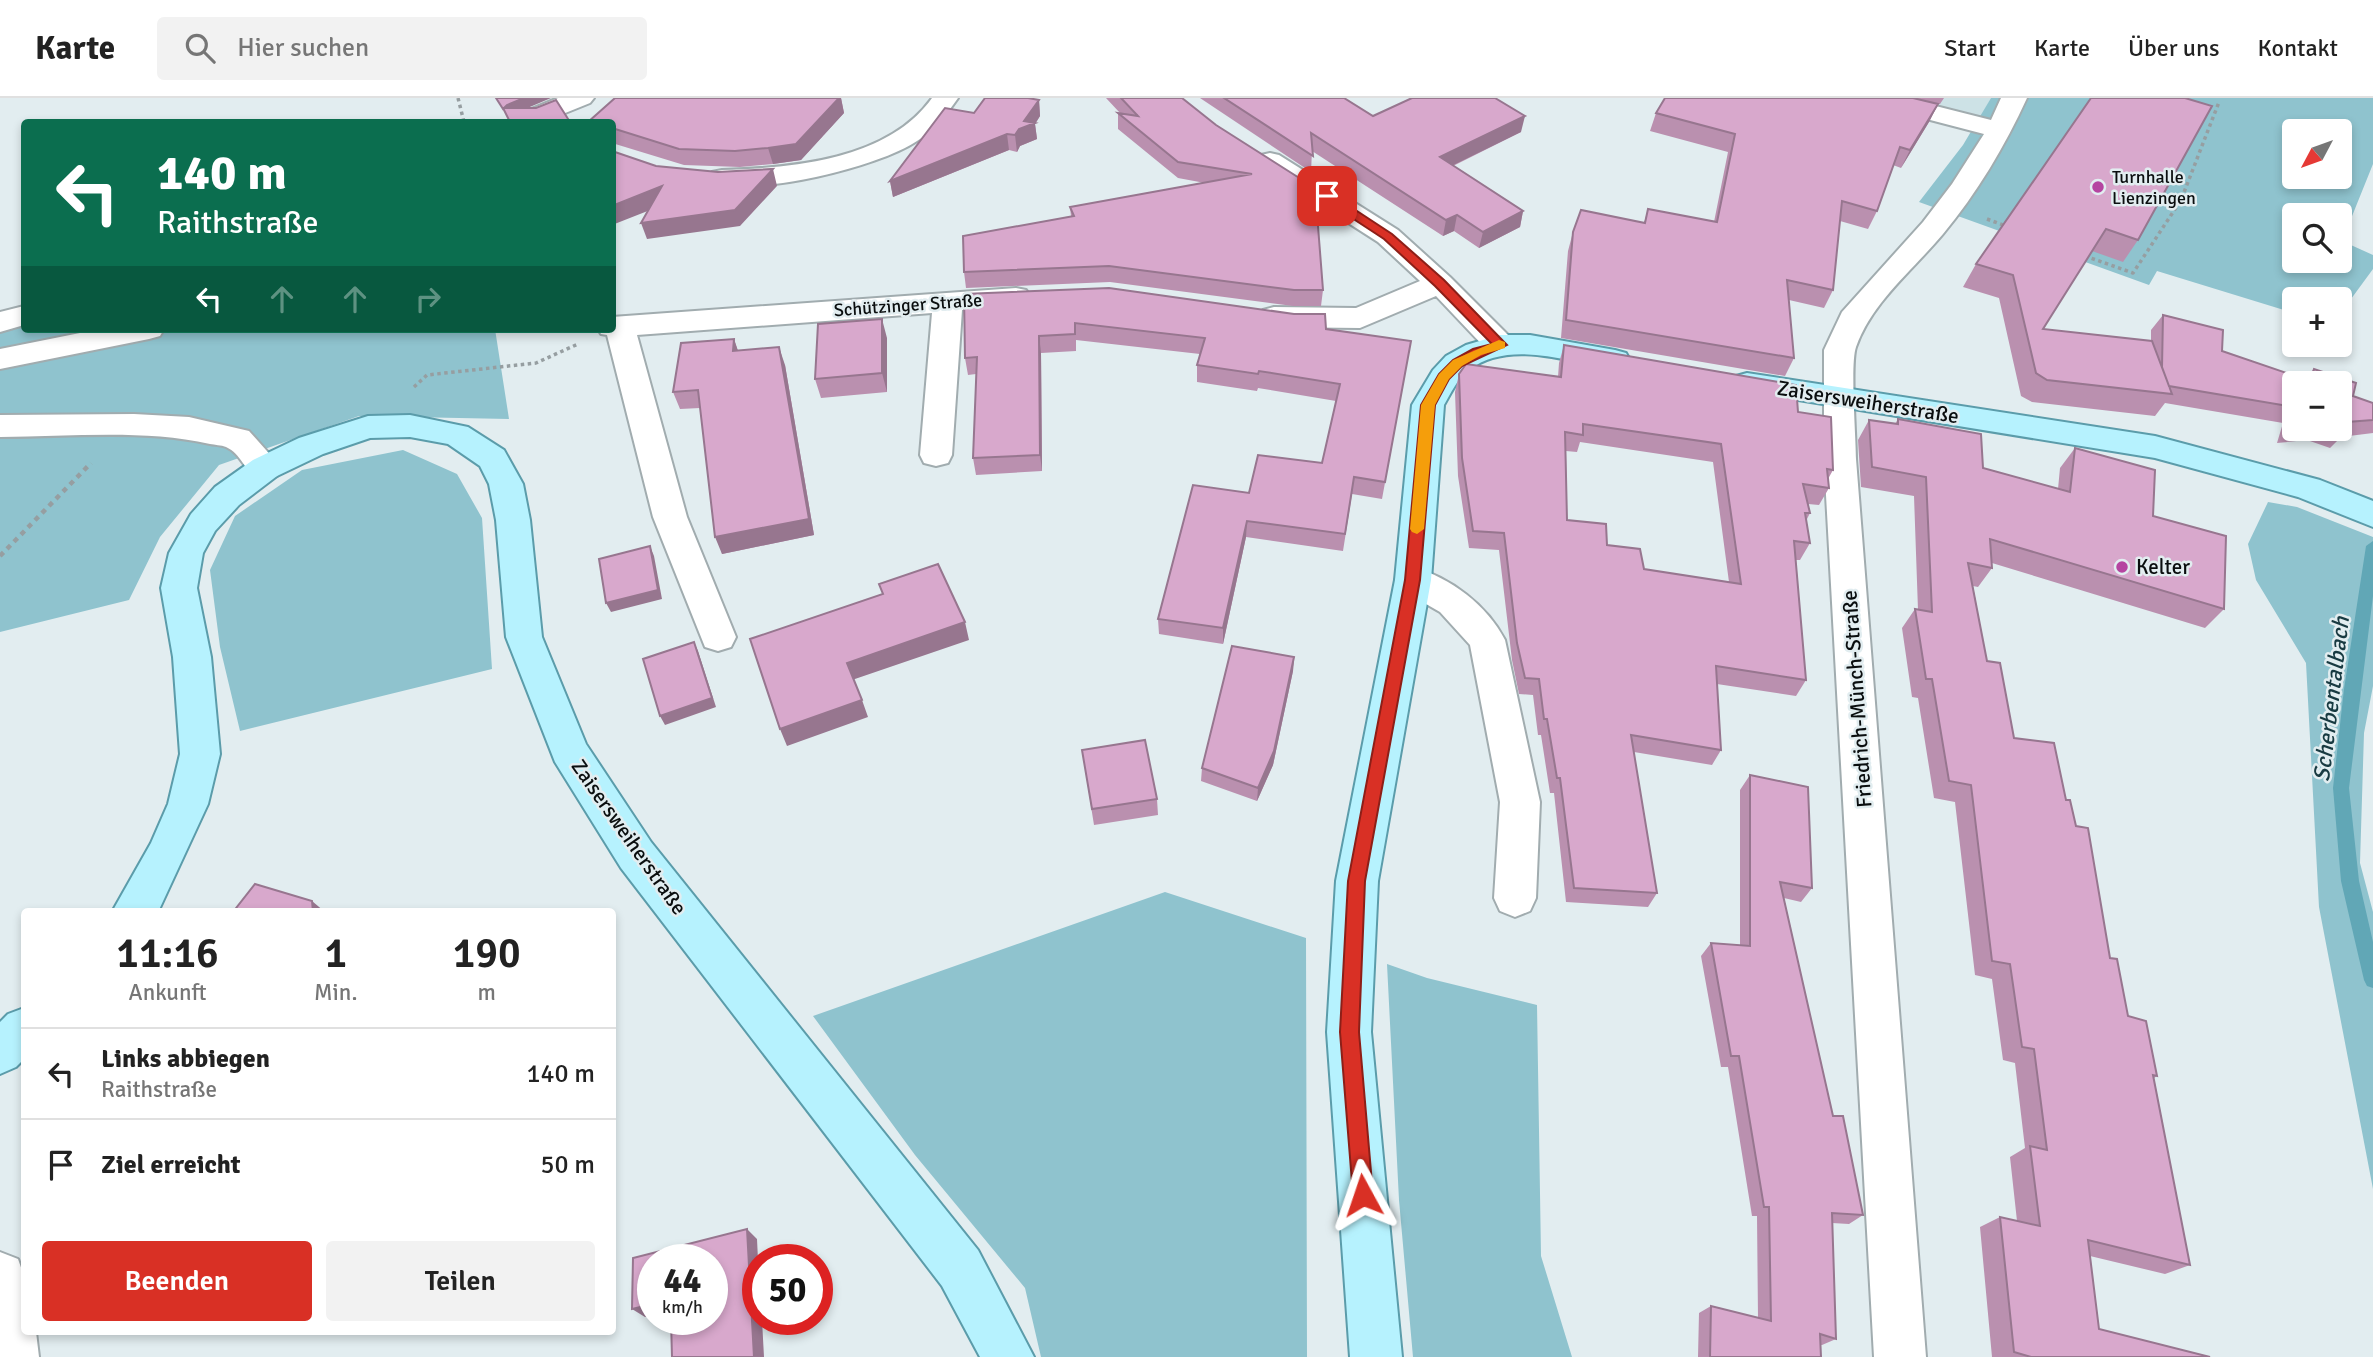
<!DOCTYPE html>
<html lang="de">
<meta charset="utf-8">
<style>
:root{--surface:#fff;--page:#f2f2f2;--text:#222;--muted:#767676;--line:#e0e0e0;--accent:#d93025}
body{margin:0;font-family:Signika,sans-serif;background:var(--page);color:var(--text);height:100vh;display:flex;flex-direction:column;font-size:26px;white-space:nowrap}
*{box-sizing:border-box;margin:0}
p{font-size:23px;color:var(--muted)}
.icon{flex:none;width:38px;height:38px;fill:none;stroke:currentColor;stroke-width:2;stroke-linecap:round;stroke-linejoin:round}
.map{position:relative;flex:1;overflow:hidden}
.details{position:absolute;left:21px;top:810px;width:595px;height:427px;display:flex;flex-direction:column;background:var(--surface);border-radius:7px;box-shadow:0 4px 10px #0003}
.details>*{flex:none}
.guide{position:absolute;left:21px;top:21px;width:595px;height:214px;border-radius:7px;box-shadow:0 4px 10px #0003;background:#0b6e4f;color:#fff;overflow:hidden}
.needle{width:46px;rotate:229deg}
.tools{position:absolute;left:2282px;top:21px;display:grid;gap:14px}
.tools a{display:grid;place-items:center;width:70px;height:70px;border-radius:7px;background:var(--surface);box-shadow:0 4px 10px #0003;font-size:35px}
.speed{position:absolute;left:637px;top:1146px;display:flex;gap:14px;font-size:35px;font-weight:700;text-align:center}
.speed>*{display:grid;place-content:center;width:91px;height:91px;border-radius:50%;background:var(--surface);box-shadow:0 4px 10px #0003;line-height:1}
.speed small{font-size:18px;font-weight:400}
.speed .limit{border:10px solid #d22;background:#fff;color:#111}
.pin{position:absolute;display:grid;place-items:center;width:60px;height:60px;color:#fff;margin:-30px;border-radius:14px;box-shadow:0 4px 10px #0006}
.me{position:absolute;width:77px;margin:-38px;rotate:355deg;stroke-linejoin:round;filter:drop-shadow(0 0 5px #0008)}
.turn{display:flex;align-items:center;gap:24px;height:147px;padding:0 21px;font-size:32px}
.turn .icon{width:91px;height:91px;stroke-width:2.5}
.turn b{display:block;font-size:49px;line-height:60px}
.lanes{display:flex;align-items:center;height:66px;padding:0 21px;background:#0003;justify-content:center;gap:35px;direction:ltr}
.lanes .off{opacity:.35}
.eta{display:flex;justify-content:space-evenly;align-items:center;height:119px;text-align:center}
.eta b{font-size:42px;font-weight:600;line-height:49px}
.button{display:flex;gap:14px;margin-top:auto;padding:14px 21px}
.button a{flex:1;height:80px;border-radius:7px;background:var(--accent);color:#fff;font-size:28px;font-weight:600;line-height:80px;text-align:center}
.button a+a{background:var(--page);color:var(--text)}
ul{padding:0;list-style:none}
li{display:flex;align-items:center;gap:21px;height:91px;padding:0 21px;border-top:2px solid var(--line)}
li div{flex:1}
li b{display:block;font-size:26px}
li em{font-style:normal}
header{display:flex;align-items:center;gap:42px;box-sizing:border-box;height:98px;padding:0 35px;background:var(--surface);border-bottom:2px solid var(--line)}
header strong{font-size:33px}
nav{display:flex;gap:38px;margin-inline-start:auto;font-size:24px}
.search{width:490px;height:63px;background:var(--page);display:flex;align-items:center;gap:18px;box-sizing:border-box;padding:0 24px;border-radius:7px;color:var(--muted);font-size:26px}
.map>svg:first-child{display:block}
.built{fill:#cde2e6}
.green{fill:#8fc3ce;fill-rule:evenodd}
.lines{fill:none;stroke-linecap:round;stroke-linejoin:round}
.stream{fill:#61a7b6;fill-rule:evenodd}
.minor-casing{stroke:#a1acaf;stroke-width:4}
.major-casing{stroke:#5b9caa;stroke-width:4}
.path-far1{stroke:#969ea1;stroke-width:3.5;stroke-dasharray:3.5 3.5;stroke-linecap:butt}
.path{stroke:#969ea1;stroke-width:4.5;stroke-dasharray:5 5;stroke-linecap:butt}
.minor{fill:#fff;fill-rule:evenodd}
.major{fill:#b6f2fe;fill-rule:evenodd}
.wall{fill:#ba90af;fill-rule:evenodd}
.shaded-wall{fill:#97768f}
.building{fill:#d8a8cc;stroke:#97768f;stroke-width:2;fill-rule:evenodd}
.route{fill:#d93025;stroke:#8d1f18;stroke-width:2}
.slow{fill:#f59e0b}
.poi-dot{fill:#b545a1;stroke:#e2edf0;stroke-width:2.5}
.labels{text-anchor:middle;stroke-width:5;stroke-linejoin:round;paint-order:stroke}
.far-poi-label{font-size:18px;fill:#0a0e0f;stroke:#e2edf0;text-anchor:start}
.far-street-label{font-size:18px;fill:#0a0e0f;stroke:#e2edf0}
.street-label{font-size:21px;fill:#0a0e0f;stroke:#e2edf0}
.poi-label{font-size:21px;fill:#0a0e0f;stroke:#e2edf0;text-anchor:start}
.water-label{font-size:23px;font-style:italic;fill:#183a41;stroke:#e2edf0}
</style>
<header>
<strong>Karte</strong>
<div class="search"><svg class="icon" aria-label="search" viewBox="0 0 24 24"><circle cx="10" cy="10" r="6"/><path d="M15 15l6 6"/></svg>Hier suchen</div>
<nav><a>Start</a><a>Karte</a><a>Über uns</a><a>Kontakt</a></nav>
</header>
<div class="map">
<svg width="2373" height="1259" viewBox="0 0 2373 1259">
<rect width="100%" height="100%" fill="#e2edf0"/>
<path class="built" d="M1897 0H1991L1979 22Z"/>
<path class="green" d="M1991 0H2373V66L2342 143 2373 157V171L2340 216V201H2294V215L2157 173 2149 187 1919 104 1963 47ZM2294 33H2340V79H2294ZM2294 117H2340V163H2294Z
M24 207V231H495L509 321 359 318 219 367 160 439 129 502 0 534V213Z
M403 352 457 376 482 420 492 571 240 633 220 549 210 472 235 418 302 372Z
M2268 404 2297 409 2373 439V588L2364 635 2360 765 2373 814V1091L2319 809 2306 565 2256 482 2248 446Z
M1165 794 1306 840 1307 1259H1041L1025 1190 915 1057 813 918Z
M1387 866 1427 880 1537 907 1541 1158 1572 1259H1413L1399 1102Z"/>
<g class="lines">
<path class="stream" d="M2373 443V498L2349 690 2359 783 2373 844V890L2367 888 2364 882 2341 783 2333 690 2344 591 2366 448Z"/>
<g class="minor-casing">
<path id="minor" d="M558 0H594L590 5 543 24H508L512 19Z
M932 0H958C946 17 935 32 917 43 876 70 760 97 712 86L708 80 712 74 722 72C792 70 888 62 932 0Z
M1861 0H1904L1991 22 2001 0H2027C2005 48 1977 95 1943 136 1913 172 1872 204 1856 249 1850 266 1856 339 1856 361L1926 1259H1874L1824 361V252L1842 214 1923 124 1952 86 1984 36 1865 5Z
M1270 55 1279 57 1398 132 1450 179 1511 240 1515 247 1511 254 1500 257 1489 254 1436 198 1360 230 1274 229 1263 226 1259 219 1263 212 1274 209 1356 210 1420 183 1378 144 1261 69 1257 63 1261 57Z
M1016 190 1026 192 1031 199 1026 206 962 212 952 357 948 365 936 368 924 365 920 357 932 215 637 237 687 419 736 539 731 549 718 553 705 549 653 419 607 237 601 236 598 231H612V219Z
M24 208V227L0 234V214Z
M100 231H164L160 238 149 241 0 271V251Z
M134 316 189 319 249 333 282 370 277 378C244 388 248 359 226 349 221 347 215 347 210 346 143 331 69 339 0 339V317Z
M1413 469C1451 480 1487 507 1505 542L1540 704 1536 800 1530 813 1515 819 1500 813 1494 800 1500 704 1470 547 1440 514 1400 491 1395 482 1400 473Z
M0 1154 18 1161 24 1178V1234H36L39 1259H0Z"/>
</g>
<g class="major-casing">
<path id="major" d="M1500 237H1530L1615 252 1626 255 1630 262 1626 269 1615 272C1570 264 1509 241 1469 272 1457 281 1451 295 1444 307L1431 482 1378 783 1371 934 1402 1259H1350L1327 934 1336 783 1395 482 1412 307 1433 272 1446 258 1466 247Z
M1747 275 2155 338 2320 382 2373 403V429L2298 399 2155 360 1736 292 1731 285 1736 278Z
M410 317 468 329 504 352 523 386 530 422 542 539 586 646 651 744 978 1152 1034 1259H980L942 1188 621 770 555 664 506 539 496 422 489 386 480 368 448 346 410 339 370 340 323 356 277 378 239 407 215 433 203 455 197 490 211 559 220 656 208 706 158 814H112L151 745 168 706 180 656 173 559 161 490 169 455 191 416 215 389 253 362 299 340 368 318Z
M24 910V961L16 969 0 976V924L8 916Z"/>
</g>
<path class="path-far1" d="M458 0 464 24
M1987 121 2008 129
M2085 158 2133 175 2181 102 2219 4
M414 289 427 277 536 265 578 246"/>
<path class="path" d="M0 458 91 365"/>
<use href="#minor" class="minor"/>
<use href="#major" class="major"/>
</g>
<path class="wall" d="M615 0H841L844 15 801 62 773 66 740 69 684 67 612 45V24Z
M1106 0H1182L1216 27 1315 90 1323 192 1321 208H1293L1110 184 966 190 964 174 1071 118 1070 109 1205 85 1178 80 1118 31V15H1120Z
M1200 0H1344L1373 18 1521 34 1453 68 1523 113 1520 129 1479 150 1454 133 1443 138 1312 53 1311 74Z
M1914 0H1944L1940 6Z
M2091 0 2138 142 2123 164 2092 153 2043 231 2151 243V232L2163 217 2222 253 2304 281 2314 271 2353 298 2373 305V335L2341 339 2330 350 2307 342 2277 345 2283 325 2165 305 2155 318 2032 304 2021 298 1999 200 1963 189 1976 166ZM2294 285 2340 331H2294Z
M1039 2 1040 18 1035 26 1037 41 1020 48 1017 54 1009 52 893 99 890 83 974 15Z
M1938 6 1929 24 1901 70 1893 67 1877 113 1868 131 1840 123 1833 192 1824 210 1789 202 1794 260 1785 278 1561 240 1568 153 1573 134 1644 125 1648 111 1714 124 1728 54 1650 33 1656 15Z
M964 196 1326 231 1411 243 1382 401 1352 396 1343 453 1246 439 1223 546 1159 536 1158 521 1249 395 1322 365 1336 303 1258 290 1257 293 1197 284V267L1200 256 1076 242V253L1041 255 1042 373 976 377 973 360 976 276 968 277 965 260Z
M887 240V294L821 300 815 281Z
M734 241 738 253 785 267 814 437 722 456 700 310 680 311 673 294Z
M1564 247 1798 314 1833 372 1828 381 1829 390 1819 407 1808 406 1810 415 1806 423 1810 445 1800 462H1796L1806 582 1796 598 1717 586 1721 652 1712 667 1634 654 1657 795 1648 809 1566 804 1554 695H1550L1541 637H1538L1533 597 1519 596 1512 562 1499 452 1469 450 1458 378 1455 294 1459 276 1558 279 1559 265ZM1580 344 1713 364 1729 484 1644 471 1567 422 1566 353 1577 354Z
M1898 321 1983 370 2058 391 2060 370 2075 350 2153 418 2224 511 2205 530 1992 465V470L1978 489 1973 488 1987 563 2014 640 2066 702 2076 728 2110 860 2128 918 2157 978 2154 980 2190 1167 2165 1176 2090 1158 2099 1231 2210 1259H1992L1980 1129 2000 1119 2017 1123 2010 1059 2025 1050 2015 965 2003 962 1992 881 1975 877 1955 704 1934 700 1918 600 1912 599 1902 530 1915 511 1918 512 1914 398 1861 389 1858 342 1869 322 1895 326Z
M1294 559 1293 573 1273 667 1257 703 1201 683 1202 670Z
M1082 652 1157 701 1158 717 1094 727Z
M1750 677 1812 790 1801 804 1784 800 1833 1018 1863 1117 1849 1126 1832 1125 1836 1241 1822 1247H1820L1821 1259H1698L1699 1215 1711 1208 1758 1220 1757 1118H1752L1728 969H1721L1701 858 1711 845 1740 847V692Z"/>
<path class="shaded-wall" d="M524 0H551L511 17 503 11 507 7Z
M839 0H841L844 15 801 62 773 66 768 50Z
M1039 2 1040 18 1035 26 1037 41 1020 48 1017 54 1015 37Z
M1938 6 1929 24 1901 70 1910 52Z
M1525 18 1521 34 1437 75 1440 59Z
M1007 36 1009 52 893 99 890 83Z
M773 71 777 88 740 128 647 141 641 125Z
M662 88 668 105 612 127V108Z
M1523 113 1520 129 1479 150 1483 134Z
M1457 117 1454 133 1443 138 1446 122Z
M882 221 887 240V294L882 275Z
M1039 238 1041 255 1042 373 1040 357Z
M734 241 740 259 733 253Z
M779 249 785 267 814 437 722 456 715 439Z
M1247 423 1246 439 1223 546V530Z
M650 448 654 458 662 501 611 514 606 505Z
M965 524 969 542 852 582 847 565Z
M694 544 698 553 716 609 665 627 660 618Z
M1294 559 1293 573 1273 667 1257 703 1258 690Z
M862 602 868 619 787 648 780 631Z
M312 803 325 814H313Z
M747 1131 757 1141 758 1162V1222H762L764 1259H754Z
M653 1206V1217L645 1219 632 1211Z"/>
<path class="building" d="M496 0H524L507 7 503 11Z
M615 0H839L796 46 768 50 735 53 679 51 612 30V24H588Z
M985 0H1028L1039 2 1024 23 1035 25 1019 31 1015 37 1007 36 890 83 945 10 974 15Z
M1121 0H1182L1216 27 1315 90 1323 192H1294L1109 168 964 174 963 138 1074 118 1070 109 1252 76 1178 64 1118 15 1138 18Z
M1224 0H1344L1373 18 1412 0H1495L1525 18 1440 59 1523 113 1483 134 1457 117 1446 122 1311 35 1313 58Z
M1665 0H1913L1938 6 1910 52 1900 49 1877 113 1842 103 1833 192 1787 182 1794 260 1566 222 1573 134 1581 112 1645 125 1648 111 1717 124 1735 36 1656 15Z
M2091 0H2185L2212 8 2138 142 2106 131 2043 231 2152 243 2172 296 2047 282 2036 275 2013 177 1976 166Z
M556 2 570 24H510L503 10H536Z
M612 53 656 68 718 74 773 71 735 112 641 125 662 88 612 108Z
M1109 190 1294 216H1325L1326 231 1411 243 1385 384 1354 379 1345 436 1247 423 1223 530 1158 521 1193 387 1249 395 1258 357 1322 365 1340 286 1259 273 1258 276 1197 267 1205 240 1075 225V236L1039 238 1040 357 973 360 977 259 965 260 964 196Z
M2163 217 2223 232 2222 253 2310 283 2314 271 2356 285 2353 298 2373 305V322L2347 324 2344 335 2332 331H2340V285H2294V309L2169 288 2162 269Z
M882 221V275L815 281 818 226Z
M734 241 733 253 779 249 809 421 715 439 698 292 673 294 681 245Z
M1564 247 1796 287 1798 314 1831 319 1833 372 1827 371 1829 390 1803 386 1810 415H1805L1810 445 1794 443 1806 582 1716 568 1721 652 1631 637 1657 795 1574 790 1560 680H1557L1547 621H1544L1539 581 1525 580 1517 545 1504 435 1473 433 1462 360 1459 276 1466 266 1561 279ZM1583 326 1721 346 1741 486 1644 471 1640 451 1607 447 1606 426 1567 422 1565 334 1583 337Z
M2294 318V330H2291Z
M1898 321 1981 336 1983 370 2070 394 2075 350 2155 372 2153 418 2226 438 2224 511 1990 441 1992 470 1968 465 1987 563 2000 565 2014 640 2054 645 2066 702H2070L2076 728 2088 730 2110 860 2117 861 2128 918 2146 923 2157 978 2153 977 2190 1167 2088 1142 2099 1231 2210 1259H2031L2014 1254 2000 1119 2040 1128 2030 1048 2047 1052 2034 951 2022 949 2010 866 1992 863 1971 687 1949 683 1932 581H1926L1915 511 1932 514 1926 379 1872 369 1869 322 1898 326Z
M650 448 658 492 606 505 599 461Z
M938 466 965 524 847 565 862 602 780 631 750 541 883 496 879 486Z
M694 544 712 600 660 618 643 561Z
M1232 548 1294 559 1274 653 1258 690 1202 670Z
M1145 642 1157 701 1092 711 1082 652Z
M1750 677 1808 689 1812 790 1780 784 1833 1018H1843L1863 1117 1832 1115 1836 1241 1820 1236 1821 1259H1710L1711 1208 1771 1223 1769 1109H1764L1739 958H1731L1711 845 1750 848Z
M255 786 312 803 313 814H233Z
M747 1131 754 1259H672L671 1222H712V1162H653V1206L632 1211 633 1160Z"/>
<path class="route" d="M1323 96H1331L1392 136 1444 182 1507 247 1462 268 1449 281 1435 307 1420 482 1365 783 1359 934 1373 1097 1370 1104 1363 1107 1356 1104 1353 1097 1340 934 1348 783 1405 482 1421 307 1439 276 1453 262 1473 251 1492 246 1435 188 1384 141 1323 101Z"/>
<path class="slow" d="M1499 242 1505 244V250L1481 257 1462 268 1449 281 1435 307 1424 431 1417 436 1412 434 1410 431 1421 307 1439 276 1453 262Z"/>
<g class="poi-dot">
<circle cx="2098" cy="89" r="7"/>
<circle cx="2122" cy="469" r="7"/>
</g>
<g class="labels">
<g class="far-poi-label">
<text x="2112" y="85">Turnhalle<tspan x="2112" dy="21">Lienzingen</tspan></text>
</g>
<g class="far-street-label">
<text transform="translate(908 207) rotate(-4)" y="6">Schützinger Straße</text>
</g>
<g class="street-label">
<text transform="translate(1868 304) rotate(9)" y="7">Zaisersweiherstraße</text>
<text transform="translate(1857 601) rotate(-94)" y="7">Friedrich-Münch-Straße</text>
<text transform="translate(629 739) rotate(55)" y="7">Zaisersweiherstraße</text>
</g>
<g class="poi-label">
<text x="2136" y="476">Kelter</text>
</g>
<g class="water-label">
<text transform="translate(2331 601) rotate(-83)" y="8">Scherbentalbach</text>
</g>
</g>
</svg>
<div class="tools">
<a><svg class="needle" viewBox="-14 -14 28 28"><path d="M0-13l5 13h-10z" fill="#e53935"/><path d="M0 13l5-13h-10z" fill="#767676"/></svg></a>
<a><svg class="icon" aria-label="search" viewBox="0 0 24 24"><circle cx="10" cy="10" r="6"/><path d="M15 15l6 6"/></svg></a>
<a>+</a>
<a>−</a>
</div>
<div class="speed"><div>44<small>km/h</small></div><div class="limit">50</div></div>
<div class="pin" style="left:1327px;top:98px;background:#d93025"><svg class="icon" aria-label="arrive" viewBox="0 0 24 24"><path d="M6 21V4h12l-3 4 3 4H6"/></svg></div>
<svg class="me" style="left:1363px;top:1097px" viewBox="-20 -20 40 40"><path d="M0-17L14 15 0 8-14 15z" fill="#d93025" stroke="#fff" stroke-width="4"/></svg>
<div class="guide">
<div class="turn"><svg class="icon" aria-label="left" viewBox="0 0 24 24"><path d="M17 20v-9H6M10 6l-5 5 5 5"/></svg><div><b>140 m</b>Raithstraße</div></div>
<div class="lanes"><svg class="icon" aria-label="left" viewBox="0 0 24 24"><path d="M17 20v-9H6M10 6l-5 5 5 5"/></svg><svg class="icon off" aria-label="ahead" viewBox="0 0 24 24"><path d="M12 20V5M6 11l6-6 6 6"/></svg><svg class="icon off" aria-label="ahead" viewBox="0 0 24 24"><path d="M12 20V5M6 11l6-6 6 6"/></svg><svg class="icon off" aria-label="right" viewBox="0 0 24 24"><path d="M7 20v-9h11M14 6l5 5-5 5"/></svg></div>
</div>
<section class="details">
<div class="eta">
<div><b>11:16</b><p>Ankunft</p></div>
<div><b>1</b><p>Min.</p></div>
<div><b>190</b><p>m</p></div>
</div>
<ul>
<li><svg class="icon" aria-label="left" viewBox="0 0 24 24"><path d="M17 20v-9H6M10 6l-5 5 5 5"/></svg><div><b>Links abbiegen</b><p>Raithstraße</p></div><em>140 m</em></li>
<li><svg class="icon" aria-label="arrive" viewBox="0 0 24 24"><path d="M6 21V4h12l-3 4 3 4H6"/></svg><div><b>Ziel erreicht</b></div><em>50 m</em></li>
</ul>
<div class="button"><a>Beenden</a><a>Teilen</a></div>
</section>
</div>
